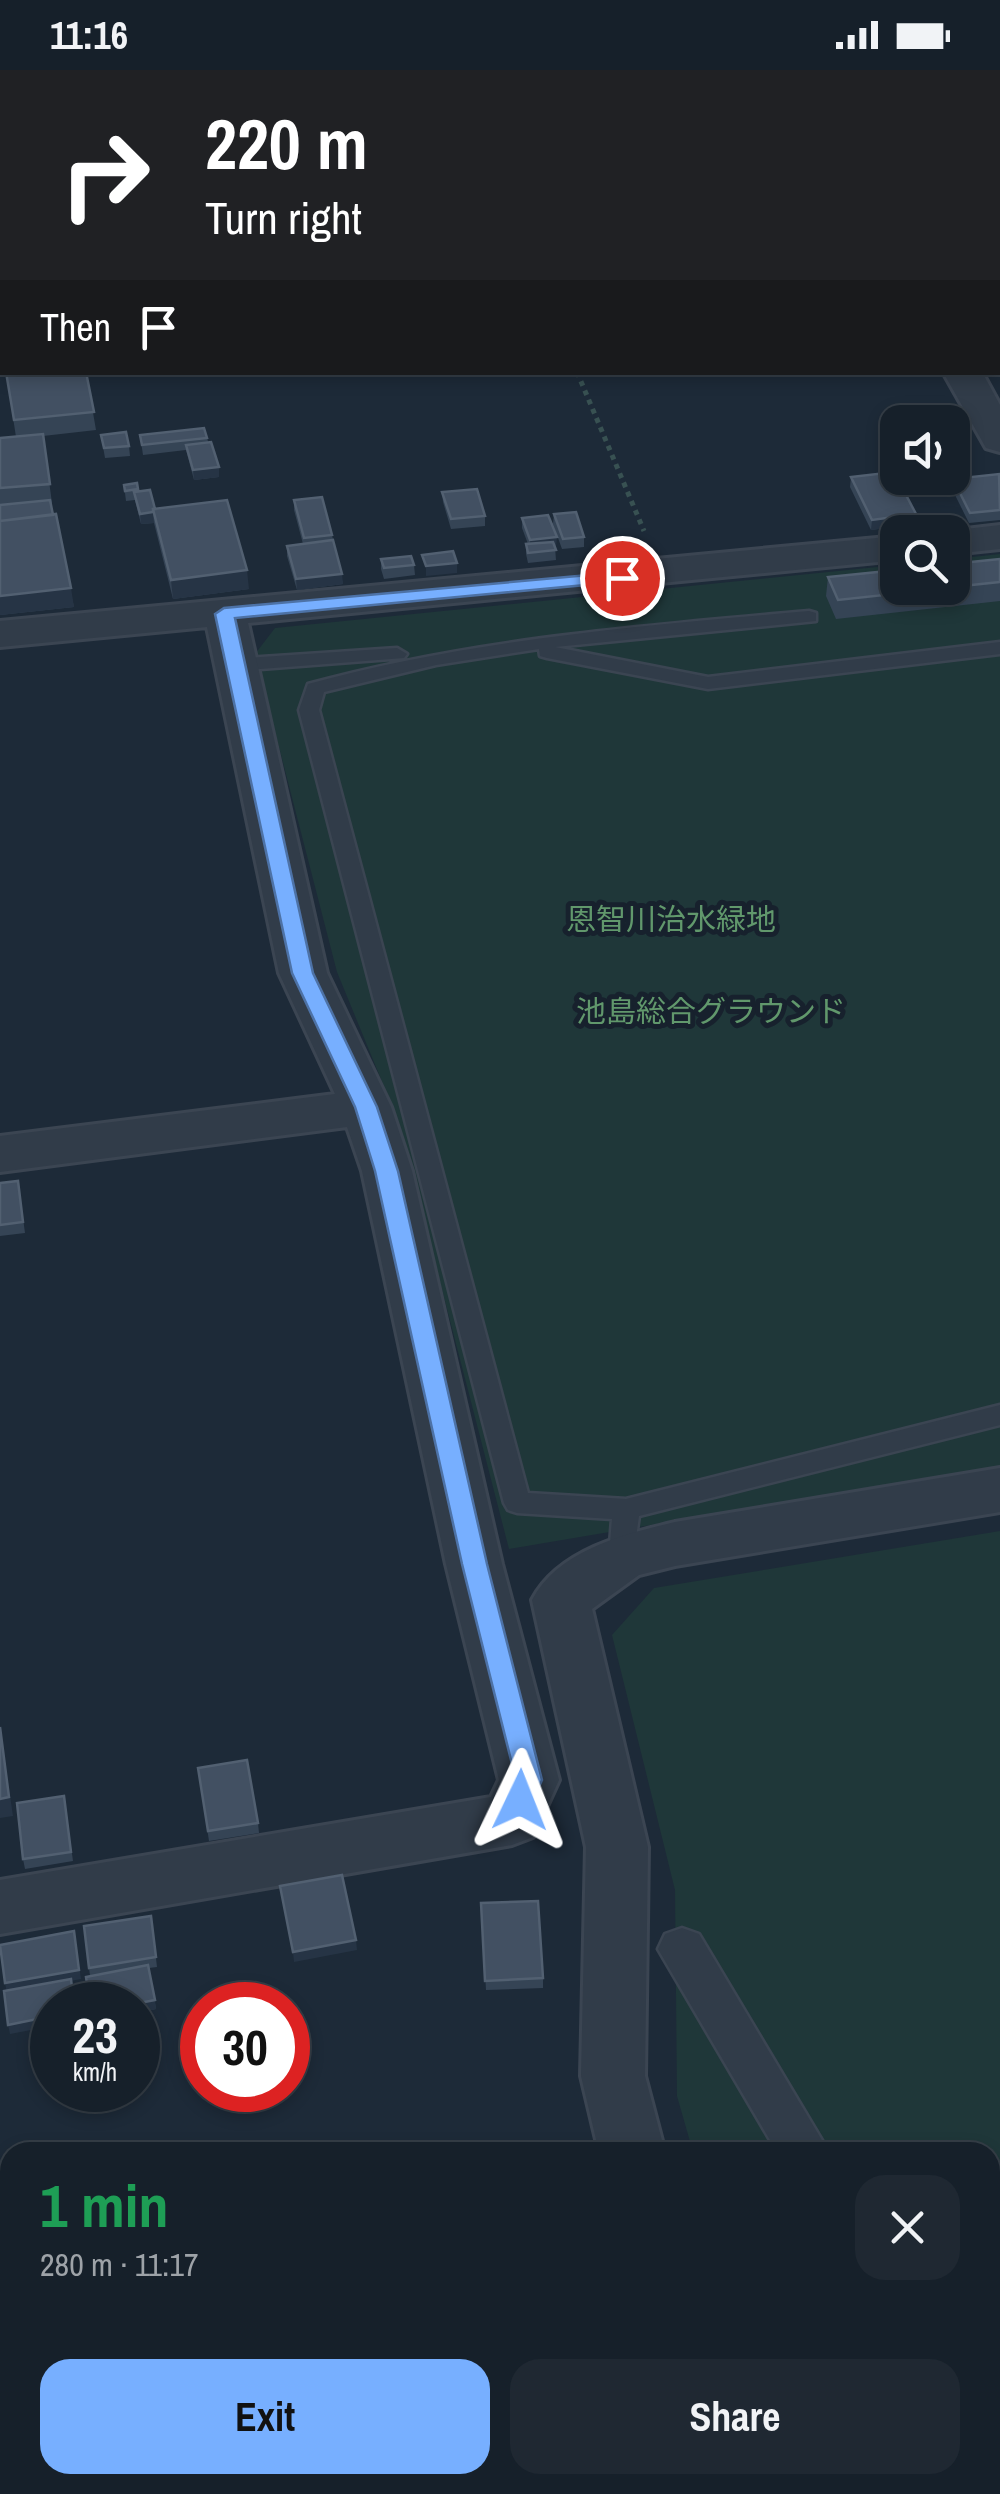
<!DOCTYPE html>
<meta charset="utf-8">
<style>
:root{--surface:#16202a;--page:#1f2832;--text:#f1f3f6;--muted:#9ea3a8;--line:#353e47;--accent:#77afff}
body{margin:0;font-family:"Archivo Narrow","Noto Sans JP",sans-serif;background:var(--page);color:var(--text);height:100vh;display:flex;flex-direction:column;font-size:38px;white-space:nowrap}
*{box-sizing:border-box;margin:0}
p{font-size:32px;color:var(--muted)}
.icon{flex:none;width:55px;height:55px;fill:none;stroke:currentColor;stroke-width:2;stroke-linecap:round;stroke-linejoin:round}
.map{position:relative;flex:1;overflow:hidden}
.panel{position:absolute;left:0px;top:2072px;width:1000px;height:352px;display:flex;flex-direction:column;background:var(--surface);border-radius:30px 30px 0 0;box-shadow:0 5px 15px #0003,0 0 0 2px var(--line)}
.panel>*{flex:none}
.banner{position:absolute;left:0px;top:0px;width:1000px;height:305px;box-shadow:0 5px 15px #0003,0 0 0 2px var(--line);background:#202124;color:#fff;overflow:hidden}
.buttons{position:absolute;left:880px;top:335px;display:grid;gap:20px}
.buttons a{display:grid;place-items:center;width:90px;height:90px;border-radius:20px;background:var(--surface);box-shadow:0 5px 15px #0003,0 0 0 2px var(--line);font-size:50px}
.speed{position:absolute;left:30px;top:1912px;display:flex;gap:20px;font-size:50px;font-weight:700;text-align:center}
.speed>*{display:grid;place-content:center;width:130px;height:130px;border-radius:50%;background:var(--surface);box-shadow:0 5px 15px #0003,0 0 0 2px var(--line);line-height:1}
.speed small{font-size:25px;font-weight:400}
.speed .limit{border:15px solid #d22;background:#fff;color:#111}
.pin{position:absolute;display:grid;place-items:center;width:85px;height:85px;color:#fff;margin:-42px;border:5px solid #fff;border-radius:50%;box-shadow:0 2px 10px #0007}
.me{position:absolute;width:110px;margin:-55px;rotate:2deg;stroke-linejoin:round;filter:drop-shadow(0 0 8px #0008)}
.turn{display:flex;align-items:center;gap:35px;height:210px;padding:0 40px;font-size:45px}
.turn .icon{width:130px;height:130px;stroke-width:2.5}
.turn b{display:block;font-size:70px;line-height:85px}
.then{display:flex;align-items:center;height:95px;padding:0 40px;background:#0003;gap:20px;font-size:38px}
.round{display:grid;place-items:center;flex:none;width:105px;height:105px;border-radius:30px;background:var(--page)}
.summary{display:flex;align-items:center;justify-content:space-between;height:170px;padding:0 40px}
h1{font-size:60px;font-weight:800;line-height:75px;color:#1e9e55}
.cta{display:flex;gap:20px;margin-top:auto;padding:20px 40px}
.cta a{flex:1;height:115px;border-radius:30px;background:var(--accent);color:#111;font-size:40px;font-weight:800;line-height:115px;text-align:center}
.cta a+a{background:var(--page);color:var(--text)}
.status{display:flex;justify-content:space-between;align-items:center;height:70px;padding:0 50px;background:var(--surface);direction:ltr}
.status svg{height:28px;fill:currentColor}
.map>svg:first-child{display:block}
.green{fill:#1f3739}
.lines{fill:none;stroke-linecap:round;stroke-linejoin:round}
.service-casing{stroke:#3b4552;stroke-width:5}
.pedestrian-casing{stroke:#3b4552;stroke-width:5}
.minor-casing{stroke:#3b4552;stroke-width:6}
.path{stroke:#385152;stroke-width:5;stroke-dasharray:5 5;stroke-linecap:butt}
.service{fill:#313c49;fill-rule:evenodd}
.pedestrian{fill:#313c49;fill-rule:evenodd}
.minor{fill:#313c49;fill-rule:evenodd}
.wall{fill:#354455}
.shaded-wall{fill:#263445}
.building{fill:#425062;stroke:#526071;stroke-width:2.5}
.route{fill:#77afff;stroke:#4d72a6;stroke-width:2.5}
.labels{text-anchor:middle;stroke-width:10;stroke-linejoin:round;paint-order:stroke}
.park-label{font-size:30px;fill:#61986c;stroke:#17212d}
</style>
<div class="status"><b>11:16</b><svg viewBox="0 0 49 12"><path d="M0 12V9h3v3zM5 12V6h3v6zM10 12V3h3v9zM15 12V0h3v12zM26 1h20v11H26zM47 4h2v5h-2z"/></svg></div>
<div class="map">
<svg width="1000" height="2424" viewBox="0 0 1000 2424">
<rect width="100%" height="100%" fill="#1d2a38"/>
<path class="green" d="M1000 484V1396L509 1479 399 1053 337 902 255 584 275 558 897 495 898 518H952L953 489Z
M1000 1461V2424H812L809 2415H990V2082H693L677 2026 675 1820 612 1565 654 1518Z"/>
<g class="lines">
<g class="service-casing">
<path id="service" d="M198 0H214V2H198Z
M547 0H563L564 2H548Z
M809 541 816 543V551L555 577 708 607 1000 572V584L708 619 547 588 540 586 539 579 436 595 324 622 319 640 528 1423 626 1429 1000 1335V1355L639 1446 632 1495 622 1498 612 1495 609 1487 612 1449 517 1443 508 1440 504 1433 299 640 308 614C472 569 640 556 809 541Z
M397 578 407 584 404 588 233 601 223 595 233 589Z"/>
</g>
<g class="pedestrian-casing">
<path id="pedestrian" d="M682 1858 699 1864 829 2082H777L658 1879 665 1864Z
M990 2373 1000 2377V2424H975L970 2415H990Z"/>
</g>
<g class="minor-casing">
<path id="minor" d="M468 0H502V2H468Z
M772 0H806L807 2H773Z
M998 8H1000V28H998Z
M0 95H2V117H0Z
M1000 278V302L998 303V279Z
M943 302H982L1000 335V382L986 378Z
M1000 455V479L952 484V462H940Z
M898 466V490L248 553 327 903 391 1037 412 1101 502 1494 559 1710 533 1767 512 1775 0 1864V1810L491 1727 499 1710 446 1494 362 1101 347 1057 0 1102V1066L335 1024 279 903 207 557 0 577V551Z
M1000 1398V1442L675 1496 639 1505 592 1539 648 1777 645 2006 665 2082H599L581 2006 586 1777 532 1530C558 1480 625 1464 675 1452Z
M679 2415H749L751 2424H681Z"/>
</g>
<path class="path" d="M577 302 644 461"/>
<use href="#service" class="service"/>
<use href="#pedestrian" class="pedestrian"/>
<use href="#minor" class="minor"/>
</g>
<path class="wall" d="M325 0H381V2H325Z
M515 0H554V2H516Z
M850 0H958V2H850Z
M960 0H998L997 2H961Z
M0 31H2V99L0 85Z
M0 141H2V201L0 202Z
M6 302H86L96 360 43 366 52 433H50L74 537 0 545V368L16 367Z
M101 365 129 376 130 386 105 388Z
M140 365 207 368 219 407 194 410 186 380 143 385Z
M1000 405V450L969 453 952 419 953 409Z
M851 407 916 444 915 454 871 460 850 417Z
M137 413 139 421 155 439 249 519 173 529 154 453 141 454 135 430 126 431 124 415Z
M442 422 485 446V456L451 459 443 432Z
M294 430 332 465 343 514 297 520 287 486V476L303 474 294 440Z
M554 444 584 467V477L562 479 553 454Z
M522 448 556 477H555L556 490 528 493 526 484V474H528L522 458Z
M381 489 414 495 415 505 384 509 381 499Z
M1000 489V531L836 549 826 526 828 507Z
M18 1111 25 1163 0 1166V1113Z
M198 1698 258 1753 259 1763 209 1771Z
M64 1726 73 1791 25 1799 23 1789Z
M481 1833 543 1908V1918L486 1920Z
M151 1846 157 1897 149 1898 156 1939 138 1943V1935L90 1906 84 1856Z"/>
<path class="shaded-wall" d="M219 397V407L194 410 193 400Z
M153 443 154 453 141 454 140 444Z
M916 444 915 454 871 460 872 450Z
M557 467 556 477 530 480V470Z
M457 493V503L426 506V496Z
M247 500 249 519 173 529 171 510Z
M342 504 343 514 297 520 296 509Z
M71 518 74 537 0 545V526Z
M0 1657 13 1746 0 1748Z
M74 1861 81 1909 7 1923 5 1913Z
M356 1870 357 1880 294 1892 293 1882Z
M155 1930 156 1939 138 1943V1935H129Z
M52 1946V1956L10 1964 8 1955Z"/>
<path class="building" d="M0 0H18L19 2H2V13H0Z
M24 0H44V2H25Z
M47 0H63V2H47Z
M68 0H87L88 2H69Z
M90 0H109L110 2H91Z
M112 0H130L131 2H113Z
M135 0H153V2H136Z
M159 0H196V2H159Z
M236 0H271V2H237Z
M326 0H369L326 2Z
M592 0H602L603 2H583L582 1Z
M605 0H623L624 2H606Z
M658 0H762L763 2H637Z
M808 0H836L837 2H809Z
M856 0H879L880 2H857Z
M883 0H904L906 2H884Z
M998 36H1000V51L998 47Z
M0 50H2V81H0Z
M998 72H1000V90L998 91Z
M0 113H2V132L0 119Z
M0 141H2V183H0Z
M6 302H86L94 342 14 350Z
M204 358 207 368 142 375 140 365Z
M126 362 129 376 104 378 101 365Z
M43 364 50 414 0 418V368Z
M211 372 219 397 193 400 186 375Z
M894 402 916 444 872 450 851 407Z
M999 404 1000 440 970 443 953 409Z
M137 413 138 419 125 421 124 415Z
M477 419 485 446 451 449 442 422Z
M150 420 155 439H153V442L140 444 134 422Z
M322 427 332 465 304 468 294 430Z
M50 430 53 445 0 451V435Z
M227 430 247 500 171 510 153 439Z
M576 442 584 467 563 469 554 444Z
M56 444 71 518 0 526V451Z
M548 445 557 467 530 470 522 448Z
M333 470 342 504 296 509 287 476Z
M553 472 556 480 528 483 526 474Z
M453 481 457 493 426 496 422 485Z
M411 486 414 495 384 498 381 489Z
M1000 489V512L952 517V494Z
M898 500V518H949L838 530 828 507Z
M18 1111 23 1152 0 1155V1113Z
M0 1657 9 1727 0 1729Z
M247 1690 258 1753 208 1761 198 1698Z
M64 1726 71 1782 23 1789 17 1733Z
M342 1805 356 1870 293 1882 280 1816Z
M538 1831 543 1908 485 1911 481 1833Z
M151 1846 156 1887 89 1898 84 1856Z
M74 1861 79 1900 5 1913 0 1875Z
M148 1895 155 1930 129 1935H90L86 1907Z
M71 1909 74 1935H52V1946L8 1955 4 1921Z"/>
<path class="route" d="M622 502 628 504V511L235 548 313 903 377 1037 398 1101 487 1494 542 1710 530 1738 520 1741 511 1738 507 1730 516 1710 462 1494 375 1101 355 1037 292 903 215 544 224 538Z"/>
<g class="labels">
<g class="park-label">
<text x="671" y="860">恩智川治水緑地</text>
<text x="711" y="952">池島総合グラウンド</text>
</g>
</g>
</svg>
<div class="buttons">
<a><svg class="icon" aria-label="sound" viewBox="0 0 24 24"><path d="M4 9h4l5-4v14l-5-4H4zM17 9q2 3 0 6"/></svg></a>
<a><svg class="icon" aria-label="search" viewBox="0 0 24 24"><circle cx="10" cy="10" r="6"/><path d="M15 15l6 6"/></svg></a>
</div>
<div class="speed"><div>23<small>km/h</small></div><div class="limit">30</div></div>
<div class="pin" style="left:622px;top:508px;background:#d93025"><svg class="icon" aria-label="arrive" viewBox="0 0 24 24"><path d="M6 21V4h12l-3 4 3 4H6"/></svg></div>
<svg class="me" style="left:520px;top:1730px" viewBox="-20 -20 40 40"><path d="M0-17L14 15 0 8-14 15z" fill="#77afff" stroke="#fff" stroke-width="4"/></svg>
<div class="banner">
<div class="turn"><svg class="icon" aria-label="right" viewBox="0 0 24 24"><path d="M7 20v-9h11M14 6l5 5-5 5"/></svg><div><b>220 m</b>Turn right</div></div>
<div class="then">Then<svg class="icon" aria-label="arrive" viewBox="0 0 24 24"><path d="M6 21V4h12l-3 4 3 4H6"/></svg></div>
</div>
<section class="panel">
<div class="summary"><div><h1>1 min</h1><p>280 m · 11:17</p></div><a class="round"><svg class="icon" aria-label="close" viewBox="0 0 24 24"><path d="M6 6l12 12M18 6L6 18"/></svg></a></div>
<div class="cta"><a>Exit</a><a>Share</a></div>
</section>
</div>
